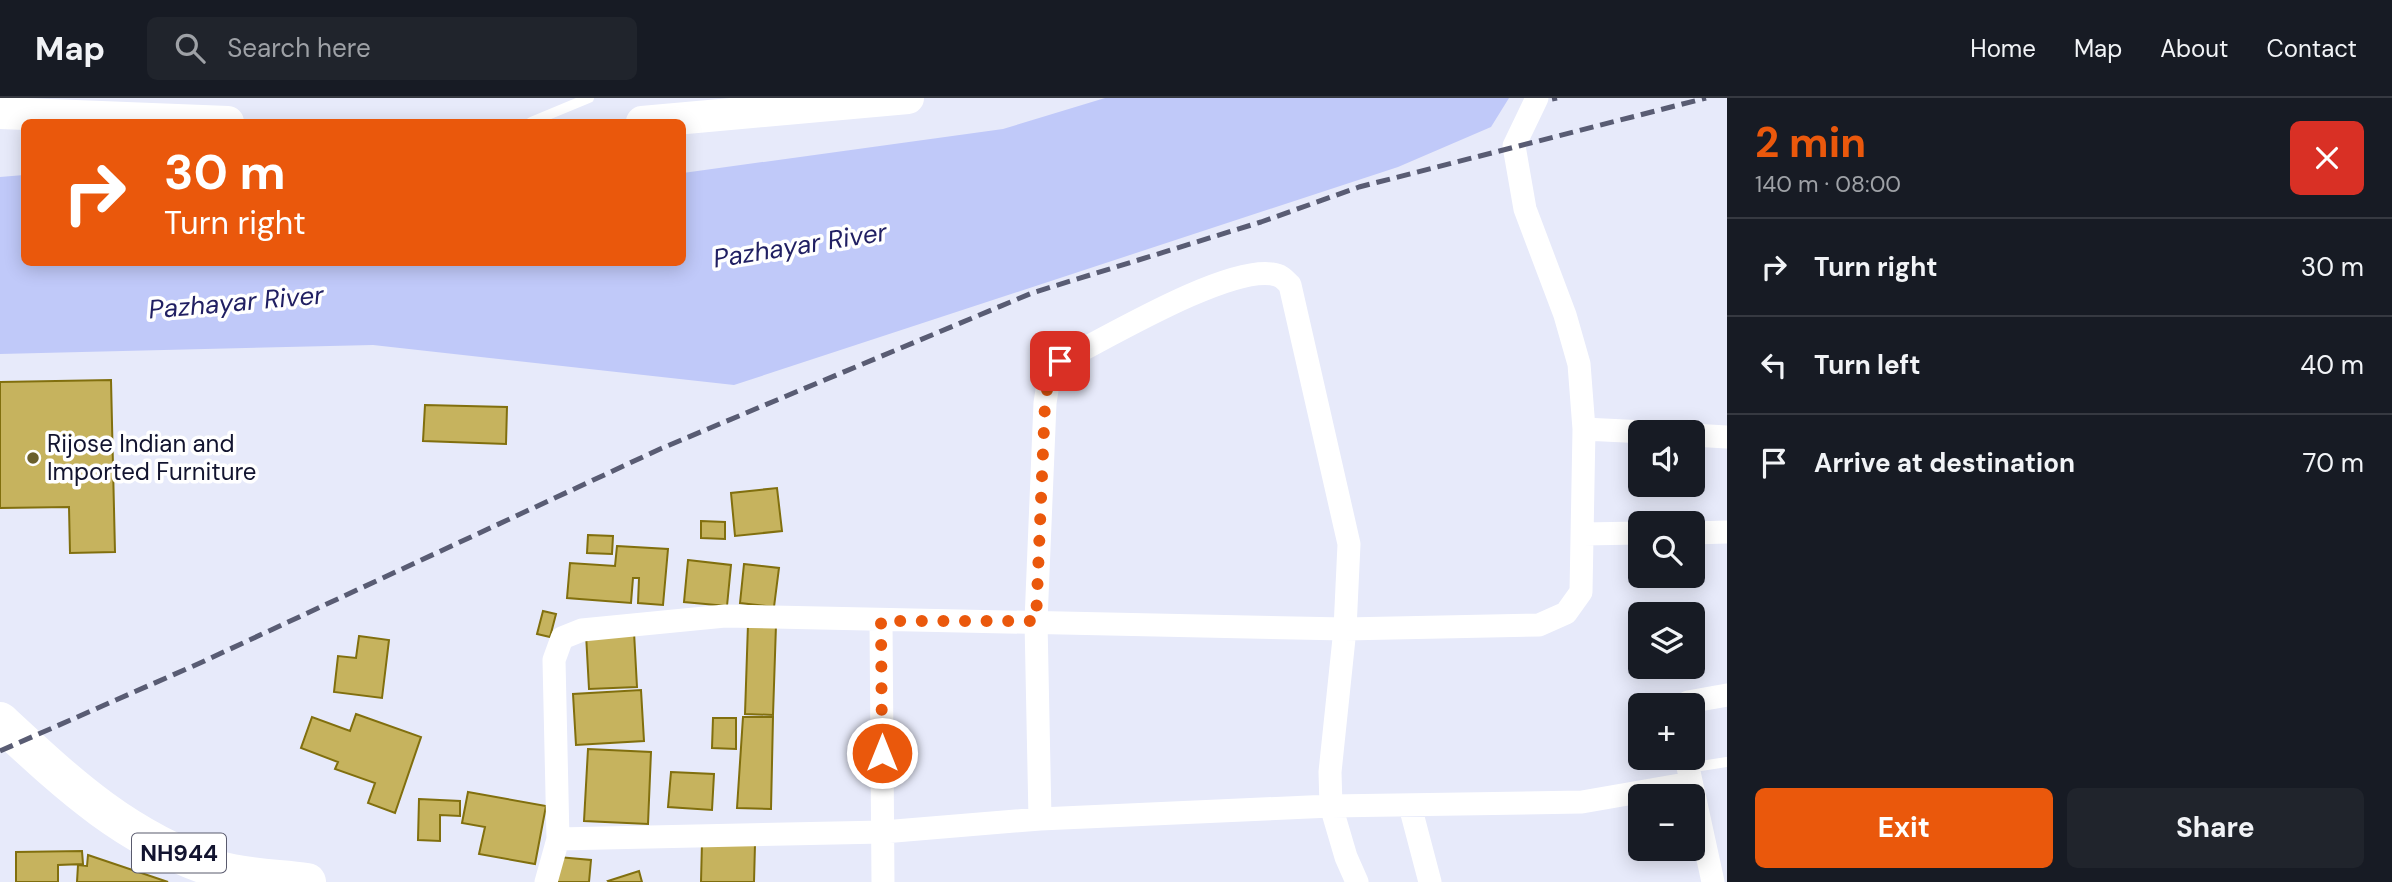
<!DOCTYPE html>
<meta charset="utf-8">
<style>
:root{--surface:#171b24;--page:#20242c;--text:#f1f3f6;--muted:#9ea1a6;--line:#363941;--accent:#ea580c}
body{margin:0;font-family:"DM Sans",sans-serif;background:var(--page);color:var(--text);height:100vh;display:flex;flex-direction:column;font-size:26px;white-space:nowrap}
*{box-sizing:border-box;margin:0}
p{font-size:23px;color:var(--muted)}
.icon{flex:none;width:38px;height:38px;fill:none;stroke:currentColor;stroke-width:2;stroke-linecap:round;stroke-linejoin:round}
.map{position:relative;flex:1;overflow:hidden}
.drawer{display:flex;flex-direction:column;background:var(--surface);width:665px}
.drawer>*{flex:none}
.top-card{position:absolute;left:21px;top:21px;width:665px;height:147px;border-radius:10px;box-shadow:0 4px 18px #0003;background:#ea580c;color:#fff;overflow:hidden}
.fabs{position:absolute;left:1628px;top:322px;display:grid;gap:14px}
.fabs a{display:grid;place-items:center;width:77px;height:77px;border-radius:10px;background:var(--surface);box-shadow:0 4px 18px #0003;font-size:35px}
.pin{position:absolute;display:grid;place-items:center;width:60px;height:60px;color:#fff;margin:-30px;border-radius:14px;box-shadow:0 4px 10px #0006}
.me{position:absolute;width:77px;margin:-38px;rotate:0deg;stroke-linejoin:round;filter:drop-shadow(0 0 5px #0008)}
.turn{display:flex;align-items:center;gap:24px;height:147px;padding:0 28px;font-size:32px}
.turn .icon{width:91px;height:91px;stroke-width:2.5}
.turn b{display:block;font-size:49px;line-height:60px}
.round{display:grid;place-items:center;flex:none;width:74px;height:74px;border-radius:10px;background:var(--page)}
.summary{display:flex;align-items:center;justify-content:space-between;height:119px;padding:0 28px}
h1{font-size:42px;font-weight:700;line-height:52px;color:var(--accent)}
.primary-button{display:flex;gap:14px;margin-top:auto;padding:14px 28px}
.primary-button a{flex:1;height:80px;border-radius:10px;background:var(--accent);color:#fff;font-size:28px;font-weight:700;line-height:80px;text-align:center}
.primary-button a+a{background:var(--page);color:var(--text)}
ul{padding:0;list-style:none}
li{display:flex;align-items:center;gap:21px;height:98px;padding:0 28px;border-top:2px solid var(--line)}
li div{flex:1}
li b{display:block;font-size:26px}
li em{font-style:normal}
header{display:flex;align-items:center;gap:42px;box-sizing:border-box;height:98px;padding:0 35px;background:var(--surface);border-bottom:2px solid var(--line)}
header strong{font-size:33px}
nav{display:flex;gap:38px;margin-inline-start:auto;font-size:24px}
.search{width:490px;height:63px;background:var(--page);display:flex;align-items:center;gap:18px;box-sizing:border-box;padding:0 24px;border-radius:10px;color:var(--muted);font-size:26px}
main{display:flex;flex:1;min-height:0}
.map>svg:first-child{display:block}
.water{fill:#c0c9f9}
.building{fill:#c6b35e;stroke:#816f0e;stroke-width:2}
.lines{fill:none;stroke-linecap:round;stroke-linejoin:round}
.lane{stroke:#fff;stroke-width:10}
.street{stroke:#fff;stroke-width:23}
.secondary{stroke:#fff;stroke-width:32}
.highway{stroke:#fff;stroke-width:38}
.rail{stroke:#595c73;stroke-width:5;stroke-dasharray:14 7;stroke-linecap:butt}
.route{stroke:#ea580c;stroke-width:12;stroke-dasharray:0 21.6}
.poi-dot{fill:#6a5f2c;stroke:#fff;stroke-width:2.5}
.labels{text-anchor:middle;stroke-width:7;stroke-linejoin:round;paint-order:stroke}
.shield{fill:#fff;stroke:#595a6d;stroke-width:2}
.shield-label{font-size:23px;font-weight:bold;fill:#12142f}
.poi-label{font-size:24px;fill:#12142f;stroke:#fff;text-anchor:start}
.water-label{font-size:26px;font-style:italic;fill:#212063;stroke:#fff}
</style>
<header>
<strong>Map</strong>
<div class="search"><svg class="icon" aria-label="search" viewBox="0 0 24 24"><circle cx="10" cy="10" r="6"/><path d="M15 15l6 6"/></svg>Search here</div>
<nav><a>Home</a><a>Map</a><a>About</a><a>Contact</a></nav>
</header>
<main>
<div class="map">
<svg width="1727" height="784" viewBox="0 0 1727 784">
<rect width="100%" height="100%" fill="#e7eafa"/>
<path class="water" d="M1105 0H1509L1491 29 1398 69 734 287 373 247 0 256V79L24 77V164H682L683 75 1003 31Z"/>
<path class="building" d="M111 282 115 454 70 455 69 409 0 410V284Z
M425 307 507 309 506 346 423 343Z
M777 390 782 433 735 438 731 395Z
M701 423 725 424V441L701 440Z
M588 437 613 438 612 456 587 455Z
M617 448 668 451 663 507 638 505 639 480H633L631 505 567 500 570 465 615 468Z
M688 462 731 467 727 508 684 504Z
M744 466 779 470 774 509 740 505Z
M543 513 556 516 550 539 537 536Z
M748 526 776 527 773 617 745 616Z
M634 534 637 589 589 591 586 536Z
M359 538 389 542 382 600 334 594 338 558 356 560Z
M641 592 644 643 576 647 573 596Z
M356 616 421 639 395 715 368 705 375 685 335 671 338 664 301 650 312 619 350 633Z
M743 619H773L771 711 737 710Z
M713 620H736V651L712 650Z
M588 651 651 654 648 726 584 723Z
M671 674 714 676 712 712 668 709Z
M468 694 546 708 535 766 479 756 485 729 462 725Z
M419 701 460 703V718L440 717V743L418 742Z
M702 744 755 746 754 784H701Z
M82 753 83 766 58 767V784H16V754Z
M88 757 168 784H77L78 767 87 768Z
M558 759 591 762 589 784H555Z
M639 773 642 784H609L608 783Z"/>
<g class="lines">
<path class="lane" d="M531 24 589 0
M1688 670 1727 664"/>
<path class="street" d="M1584 331 1645 334
M1692 337 1727 339
M1692 435 1727 434
M1583 436 1640 435
M881 523 883 784
M1686 607 1688 604 1727 597
M1686 660 1713 784
M1410 708 1430 784
M1040 721 1036 523 1045 305 1049 279 1061 263C1107 240 1225 169 1272 176 1281 177 1284 181 1290 187L1349 446 1345 531 1330 674 1331 708 1346 759 1357 784
M558 741 883 734 1040 721 1331 708 1582 704 1691 685
M546 784 558 741 554 562 562 540 582 532 725 518 1345 531 1539 527 1566 515 1581 494 1584 331 1579 266 1565 217 1525 111 1514 48 1537 0"/>
<path class="secondary" d="M0 15 228 24
M642 24 908 0"/>
<path class="highway" d="M0 623C69 687 125 740 216 771 244 780 278 780 307 784"/>
<path class="rail" d="M1552 1 1557 0
M0 653 200 565 660 351 1032 195 1261 124 1359 89 1706 0"/>
</g>
<g class="lines">
<path class="route" d="M882 655 881 523H1036L1045 305 1049 279 1060 263"/>
</g>
<circle class="poi-dot" cx="33" cy="360" r="7"/>
<g class="labels">
<rect class="shield" x="132" y="735.5" width="94" height="39" rx="5"/>
<g class="shield-label">
<text x="179" y="763">NH944</text>
</g>
<g class="poi-label">
<text x="47" y="354">Rijose Indian and<tspan x="47" dy="28">Imported Furniture</tspan></text>
</g>
<g class="water-label">
<text transform="translate(800 147) rotate(-9)" y="9">Pazhayar River</text>
<text transform="translate(236 204) rotate(-5)" y="9">Pazhayar River</text>
</g>
</g>
</svg>
<div class="fabs">
<a><svg class="icon" aria-label="sound" viewBox="0 0 24 24"><path d="M4 9h4l5-4v14l-5-4H4zM17 9q2 3 0 6"/></svg></a>
<a><svg class="icon" aria-label="search" viewBox="0 0 24 24"><circle cx="10" cy="10" r="6"/><path d="M15 15l6 6"/></svg></a>
<a><svg class="icon" aria-label="layers" viewBox="0 0 24 24"><path d="M12 4l9 5-9 5-9-5zM3 14l9 5 9-5"/></svg></a>
<a>+</a>
<a>−</a>
</div>
<div class="pin" style="left:1060px;top:263px;background:#d93025"><svg class="icon" aria-label="arrive" viewBox="0 0 24 24"><path d="M6 21V4h12l-3 4 3 4H6"/></svg></div>
<svg class="me" style="left:882px;top:655px" viewBox="-20 -20 40 40"><circle r="17" fill="#ea580c" stroke="#fff" stroke-width="3"/><path d="M0-11L8 9 0 5-8 9z" fill="#fff"/></svg>
<div class="top-card">
<div class="turn"><svg class="icon" aria-label="right" viewBox="0 0 24 24"><path d="M7 20v-9h11M14 6l5 5-5 5"/></svg><div><b>30 m</b>Turn right</div></div>
</div>
</div>
<section class="drawer">
<div class="summary"><div><h1>2 min</h1><p>140 m · 08:00</p></div><a class="round" style="background:#d93025;color:#fff"><svg class="icon" aria-label="close" viewBox="0 0 24 24"><path d="M6 6l12 12M18 6L6 18"/></svg></a></div>
<ul>
<li><svg class="icon" aria-label="right" viewBox="0 0 24 24"><path d="M7 20v-9h11M14 6l5 5-5 5"/></svg><div><b>Turn right</b></div><em>30 m</em></li>
<li><svg class="icon" aria-label="left" viewBox="0 0 24 24"><path d="M17 20v-9H6M10 6l-5 5 5 5"/></svg><div><b>Turn left</b></div><em>40 m</em></li>
<li><svg class="icon" aria-label="arrive" viewBox="0 0 24 24"><path d="M6 21V4h12l-3 4 3 4H6"/></svg><div><b>Arrive at destination</b></div><em>70 m</em></li>
</ul>
<div class="primary-button"><a>Exit</a><a>Share</a></div>
</section>
</main>
